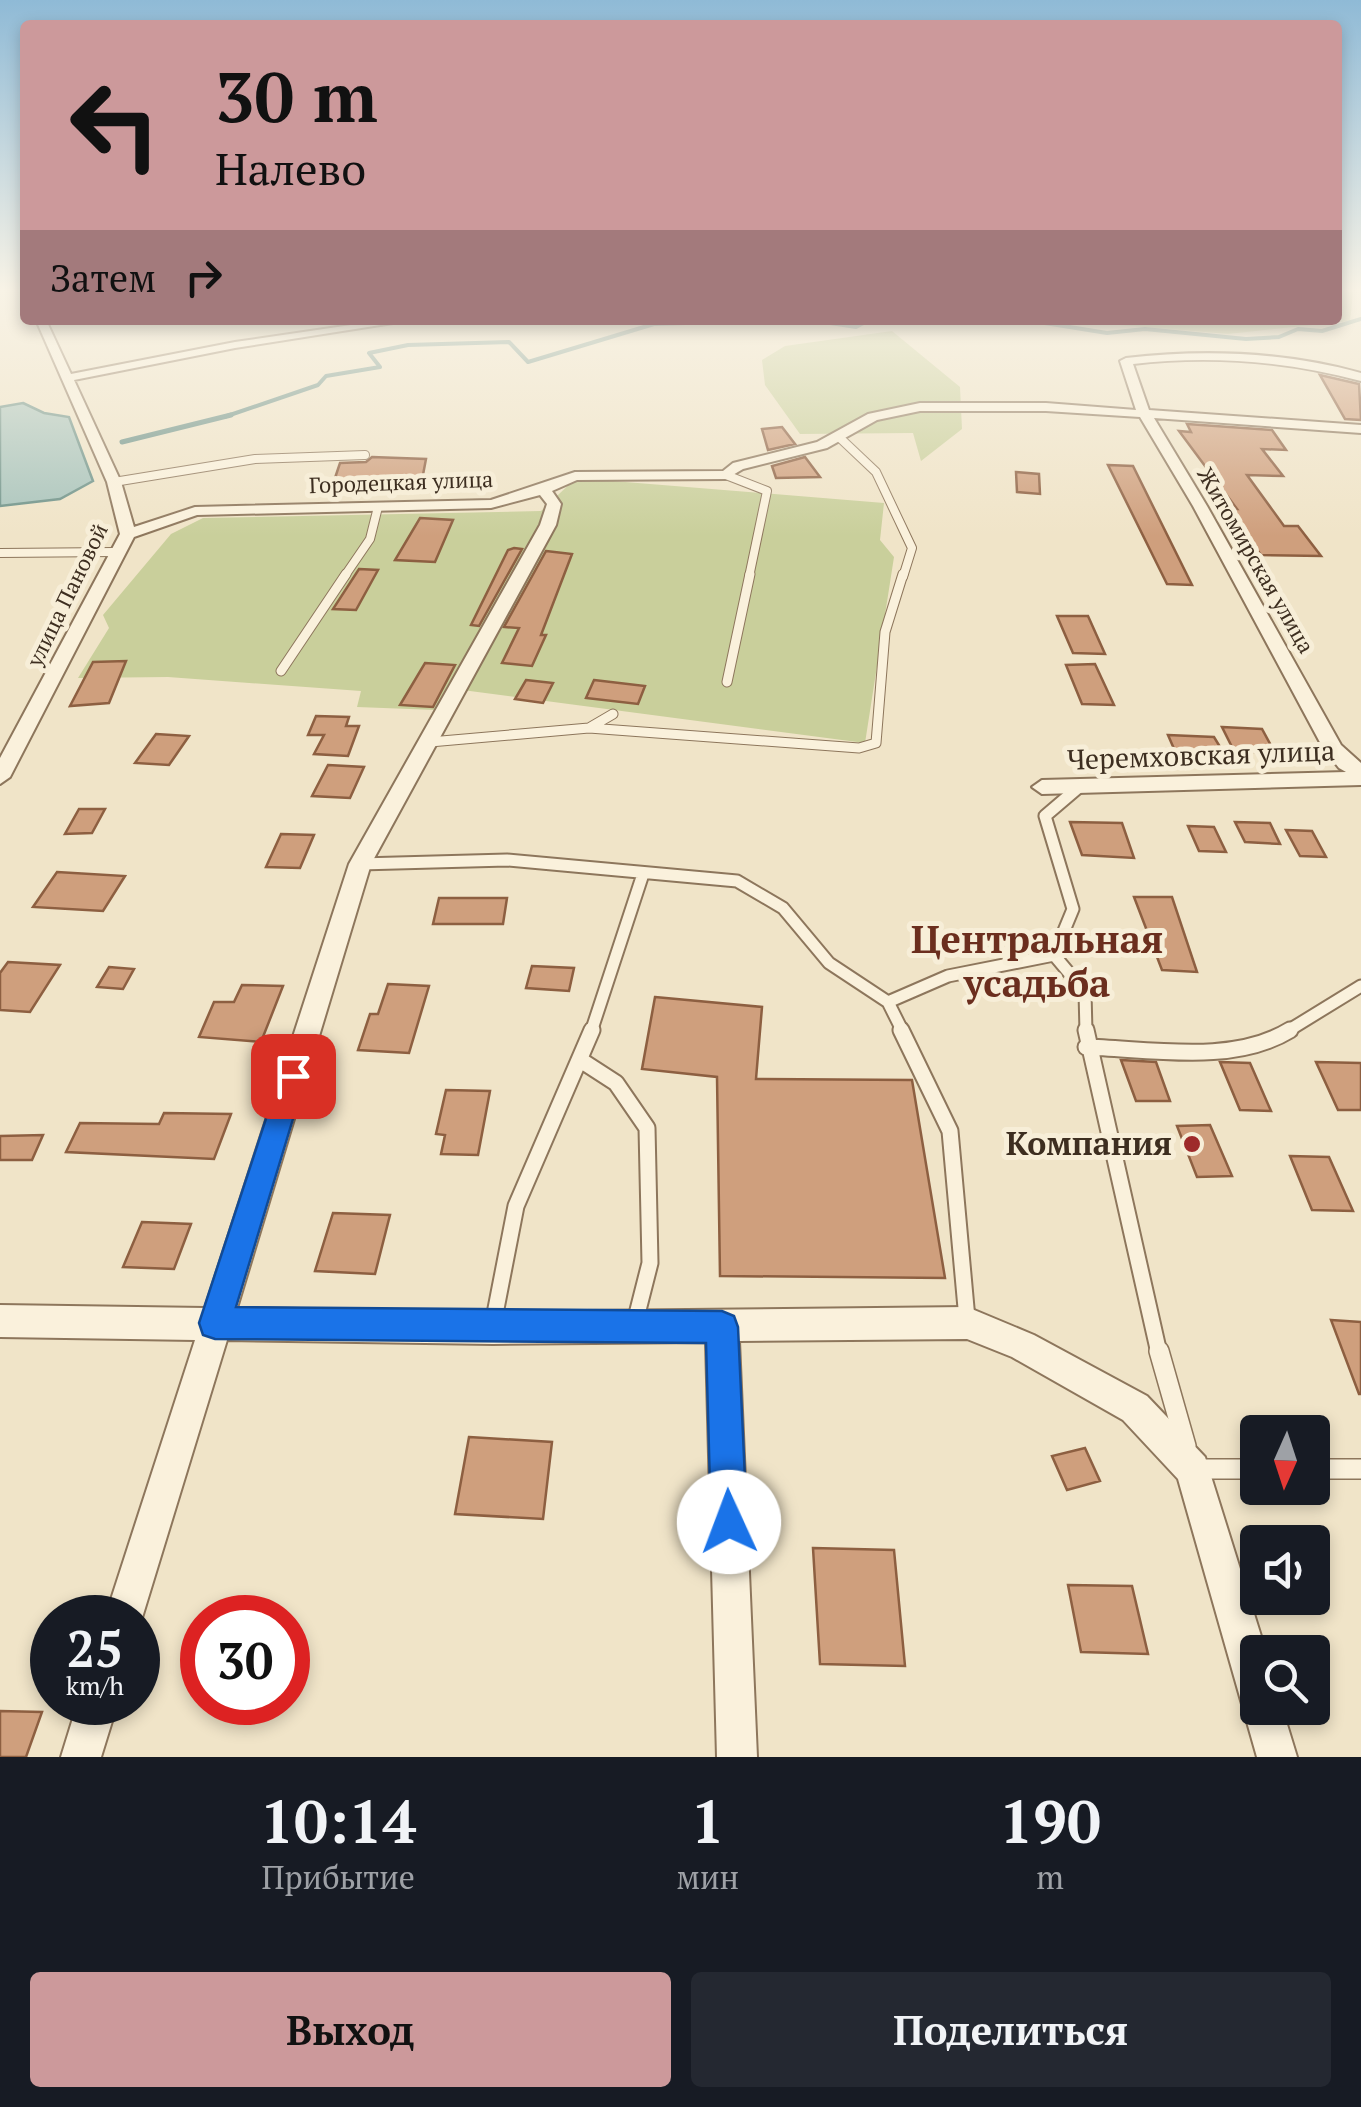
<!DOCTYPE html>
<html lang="ru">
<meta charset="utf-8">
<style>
:root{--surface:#171b24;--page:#242831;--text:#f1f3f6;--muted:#9ea1a6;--accent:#cc999b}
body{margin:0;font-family:"PT Serif",serif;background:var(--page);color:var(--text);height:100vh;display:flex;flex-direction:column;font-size:38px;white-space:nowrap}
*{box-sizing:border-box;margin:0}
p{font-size:32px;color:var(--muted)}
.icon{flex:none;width:55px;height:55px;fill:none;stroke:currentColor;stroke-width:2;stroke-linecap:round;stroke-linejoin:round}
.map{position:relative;height:1757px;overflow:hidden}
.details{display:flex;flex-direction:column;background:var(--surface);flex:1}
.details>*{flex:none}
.guide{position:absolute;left:20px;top:20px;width:1322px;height:305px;border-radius:10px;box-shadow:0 5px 15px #0003;background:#cc999b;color:#111;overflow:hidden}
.needle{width:65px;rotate:183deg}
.fabs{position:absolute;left:1240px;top:1415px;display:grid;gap:20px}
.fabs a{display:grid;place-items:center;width:90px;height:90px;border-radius:10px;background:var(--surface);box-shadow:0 5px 15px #0003;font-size:50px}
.speed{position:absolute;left:30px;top:1595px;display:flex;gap:20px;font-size:50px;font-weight:700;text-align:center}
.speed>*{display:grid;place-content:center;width:130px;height:130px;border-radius:50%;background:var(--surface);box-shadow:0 5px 15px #0003;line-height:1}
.speed small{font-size:25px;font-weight:400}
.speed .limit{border:15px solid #d22;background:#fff;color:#111}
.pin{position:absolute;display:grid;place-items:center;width:85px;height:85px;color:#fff;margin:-42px;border-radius:20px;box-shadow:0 5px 15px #0006}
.me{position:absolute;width:110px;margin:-55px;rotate:358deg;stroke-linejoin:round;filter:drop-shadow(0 0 8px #0008)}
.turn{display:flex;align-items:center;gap:35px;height:210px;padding:0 30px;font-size:45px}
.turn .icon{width:130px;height:130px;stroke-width:2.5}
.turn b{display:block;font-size:70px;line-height:85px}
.then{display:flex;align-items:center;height:95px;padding:0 30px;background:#0003;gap:20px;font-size:38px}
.eta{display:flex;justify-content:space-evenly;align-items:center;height:170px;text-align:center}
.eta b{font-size:60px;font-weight:600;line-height:70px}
.button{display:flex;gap:20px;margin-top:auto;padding:20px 30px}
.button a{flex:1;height:115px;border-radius:10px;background:var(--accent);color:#111;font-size:40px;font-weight:600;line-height:115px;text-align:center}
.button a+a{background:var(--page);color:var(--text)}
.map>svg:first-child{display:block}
.green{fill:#c9cf9b}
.water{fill:#a9c4bc;stroke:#6f938a;stroke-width:2.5}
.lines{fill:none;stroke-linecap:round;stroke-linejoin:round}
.stream-far1{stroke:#6f938a;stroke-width:4}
.stream{stroke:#6f938a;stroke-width:5}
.building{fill:#cf9f7d;stroke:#8d5f41;stroke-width:2.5}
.lane-far4-casing{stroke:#8d765c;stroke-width:10}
.lane-far3-casing{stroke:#8d765c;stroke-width:11}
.lane-far2-casing{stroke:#8d765c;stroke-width:15}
.lane-far1-casing{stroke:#8d765c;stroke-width:19}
.lane-casing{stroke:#8d765c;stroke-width:22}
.street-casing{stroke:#8d765c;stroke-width:4}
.lane-far4{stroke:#faf1dc;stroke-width:8}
.lane-far3{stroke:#faf1dc;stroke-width:9}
.lane-far2{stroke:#faf1dc;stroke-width:11}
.lane-far1{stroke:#faf1dc;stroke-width:15}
.lane{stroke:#faf1dc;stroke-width:19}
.street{fill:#faf1dc;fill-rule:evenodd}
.route{fill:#1a73e8;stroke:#114b97;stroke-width:2.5}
.poi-dot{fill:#9e2a2b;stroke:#f7eed8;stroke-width:4}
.labels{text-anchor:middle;stroke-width:10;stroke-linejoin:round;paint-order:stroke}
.far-street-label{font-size:22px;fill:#3d2e20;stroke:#f7eed8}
.street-label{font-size:28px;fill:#3d2e20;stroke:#f7eed8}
.near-poi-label{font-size:32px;font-weight:bold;fill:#3d2e20;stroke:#f7eed8;text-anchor:end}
.district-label{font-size:38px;font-weight:bold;fill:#6b2e1e;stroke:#f7eed8}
</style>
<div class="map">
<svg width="1361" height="1757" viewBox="0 0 1361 1757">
<rect width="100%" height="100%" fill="#f0e4c8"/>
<path class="green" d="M1338 290 1353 292 1350 321 1228 334 1060 320H1338Z
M892 331 960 387 962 429 921 461 913 433 800 434 765 385 762 360 785 346Z
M576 478 884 503 880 540 894 557 865 743 447 688 436 710 357 707 361 691 168 677 78 678 109 628 103 615 171 534 203 518 541 511Z"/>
<path class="water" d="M23 403 44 413 69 417 93 481 60 499 0 506V407Z"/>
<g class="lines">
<path class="stream-far1" d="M811 320 856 327 869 320
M1026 320 1107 333 1145 329 1246 339 1279 337 1298 329 1322 331 1361 319
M224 417 318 385 326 376 380 367 369 353 408 345 509 342 528 362 654 324 782 320"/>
<path class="stream" d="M122 442 231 415"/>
</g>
<path class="building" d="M1320 375 1359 384 1361 420 1345 419Z
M1187 424 1272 430 1286 450 1262 449 1283 476 1247 475 1284 526H1298L1321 556 1261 555 1227 509H1237L1179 431 1191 432Z
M782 427 795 444 768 450 762 429Z
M372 457 426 459 422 480 333 484 340 463 366 462Z
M805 457 820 477 776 478 772 466Z
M1108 465 1133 466 1192 585 1167 584Z
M1016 472 1039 474 1040 494 1017 492Z
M420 518 453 520 435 562 395 560Z
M514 548 522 549 479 626 471 625 508 550Z
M546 551 572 554 541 635H546L532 666 502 663 519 628 504 627Z
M359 569 378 570 356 610 333 609Z
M1057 616H1088L1105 654 1073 653Z
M126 661 109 703 70 706 93 662Z
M425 663 455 665 433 707 400 705Z
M1095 664 1114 705 1082 704 1066 665Z
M526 680 553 683 543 703 515 699Z
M594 680 645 686 638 704 586 698Z
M316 716 349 717 346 726H359L348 756 314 754 324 735H308Z
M1222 727 1262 729 1275 753 1234 751Z
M156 734 189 736 169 765 135 763Z
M1168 735 1214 737 1228 760 1178 758Z
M328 765 364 767 350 798 312 796Z
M79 809H105L92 833 65 834Z
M1070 822 1122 823 1134 858 1082 855Z
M1235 822 1270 823 1280 844 1245 842Z
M1188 826 1214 827 1226 852 1199 851Z
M1286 830 1312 831 1326 857 1300 856Z
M281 834 314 835 300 868 266 867Z
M57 872 125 876 103 911 33 907Z
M1134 897H1172L1197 972 1162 970Z
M439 898H507L503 924H433Z
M8 962 60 965 30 1012 0 1010V973Z
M532 966 574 968 569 991 526 988Z
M109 967 134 969 123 989 97 987Z
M388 984 429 986 409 1053 358 1050 370 1014H378Z
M242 985 283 986 261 1042 199 1037 214 1002H234Z
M655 997 762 1007 756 1079 912 1080 945 1278 720 1276 717 1077 642 1069Z
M1121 1060 1156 1062 1170 1101H1136Z
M1220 1062 1250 1063 1271 1111 1240 1110Z
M1316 1062 1361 1063V1110H1338Z
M446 1090 490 1091 478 1155 441 1154 445 1135 436 1134Z
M164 1113 231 1114 214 1159 66 1152 80 1123 159 1124Z
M1210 1125 1232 1176 1197 1177 1177 1126Z
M43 1135 32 1160H0V1136Z
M1290 1156 1329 1157 1353 1211 1312 1210Z
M333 1213 390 1215 375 1274 315 1271Z
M142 1222 191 1224 174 1269 123 1267Z
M1331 1320 1361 1322V1394H1359Z
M469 1437 552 1442 543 1519 455 1514Z
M1085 1448 1100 1481 1067 1490 1052 1456Z
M813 1548 894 1550 905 1666 820 1664Z
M1068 1585 1132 1586 1148 1654 1081 1652Z
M0 1711 42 1712 26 1757H0Z"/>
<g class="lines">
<g class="lane-far4-casing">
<path id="lane-far4" d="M839 437 876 472 912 548 903 577
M726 475 767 491 749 577
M114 482 255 459 365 455
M0 553 115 552
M344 577 370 539 378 507"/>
</g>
<g class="lane-far3-casing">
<path id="lane-far3" d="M281 671 346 574
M727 682 750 574
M589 728 859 748 876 743 885 632 903 574
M430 742 589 728 613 714"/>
</g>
<g class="lane-far2-casing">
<path id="lane-far2" d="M1079 787 1045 816 1073 909 1054 955 1085 992 1086 1032
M360 864 507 860 737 881 783 908 829 963 888 1002 903 1032
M888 1002 948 976 1054 955
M591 1032 643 874
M1286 1032 1361 986"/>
</g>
<g class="lane-far1-casing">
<path id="lane-far1" d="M901 1030 950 1131 967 1319
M1086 1030 1159 1353
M1086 1047C1151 1049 1233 1065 1290 1030
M582 1061 616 1083 647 1128 650 1263 635 1322
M493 1324 516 1206 592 1030"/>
</g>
<g class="lane-casing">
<path id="lane" d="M1159 1351 1186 1446
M1197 1469H1258
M1312 1469H1361"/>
</g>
<g class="street-casing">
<path id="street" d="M36 320H46L71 374 235 342 385 320H412L235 348 74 380 121 482 134 527 195 507 491 500 575 472 723 471 733 463 817 442 868 414 920 403H1046L1136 410 1120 361 1126 358C1204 349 1286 352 1361 373V381C1287 361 1209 355 1133 364L1149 410 1361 425V433L1154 418 1207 506 1341 745 1361 763V785L1042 794 1032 787 1042 780 1346 772 1339 768 1323 748 1193 506 1140 417 1046 411H920L877 420 827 448 743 469 726 479 577 480 552 491 561 504 556 525 371 864 237 1308 493 1312 967 1307 1034 1335 1147 1396 1205 1457 1266 1652H1258V1708H1282L1297 1757H1257L1178 1479 1123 1420 1012 1357 967 1339 739 1341 757 1757H717L706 1342 493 1344 227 1340 138 1631V1618H105L195 1340 0 1337V1305L205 1308 349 864 540 525 547 504 540 495 491 508 197 515 134 537 10 777 0 784V758L120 534 107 482Z
M78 1702H118L101 1757H61Z"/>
</g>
<use href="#lane-far4" class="lane-far4"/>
<use href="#lane-far3" class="lane-far3"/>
<use href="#lane-far2" class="lane-far2"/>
<use href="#lane-far1" class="lane-far1"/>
<use href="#lane" class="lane"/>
<use href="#street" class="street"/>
</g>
<linearGradient id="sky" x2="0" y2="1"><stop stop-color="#8fbad6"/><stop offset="0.54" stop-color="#f8f3e6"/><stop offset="1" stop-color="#f8f3e6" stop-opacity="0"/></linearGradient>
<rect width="1361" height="536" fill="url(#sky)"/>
<path class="route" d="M293 1065 303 1068 306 1076 236 1307 722 1311 734 1316 738 1327 747 1522 742 1535 729 1541 716 1535 711 1522 706 1343 215 1339 203 1335 199 1323 280 1076 283 1068Z"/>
<circle class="poi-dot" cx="1192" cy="1144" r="10"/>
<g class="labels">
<g class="far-street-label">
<text transform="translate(401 482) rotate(-2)" y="8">Городецкая улица</text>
<text transform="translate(1256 560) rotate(60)" y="8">Житомирская улица</text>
<text transform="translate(67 595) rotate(-64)" y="8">улица Пановой</text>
</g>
<g class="street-label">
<text transform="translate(1201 755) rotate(-2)" y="10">Черемховская улица</text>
</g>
<g class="near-poi-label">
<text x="1172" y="1155">Компания</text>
</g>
<g class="district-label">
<text x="1037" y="953">Центральная<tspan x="1037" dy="44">усадьба</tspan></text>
</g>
</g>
</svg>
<div class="fabs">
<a><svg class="needle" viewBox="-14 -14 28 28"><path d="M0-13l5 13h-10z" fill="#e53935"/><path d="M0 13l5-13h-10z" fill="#9ea1a6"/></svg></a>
<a><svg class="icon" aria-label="sound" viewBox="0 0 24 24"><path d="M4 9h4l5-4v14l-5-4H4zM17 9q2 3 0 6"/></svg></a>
<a><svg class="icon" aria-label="search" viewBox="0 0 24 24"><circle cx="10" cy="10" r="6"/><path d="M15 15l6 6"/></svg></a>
</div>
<div class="speed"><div>25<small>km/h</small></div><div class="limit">30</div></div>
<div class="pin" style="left:293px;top:1076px;background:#d93025"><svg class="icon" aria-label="arrive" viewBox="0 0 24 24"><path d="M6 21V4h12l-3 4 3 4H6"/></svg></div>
<svg class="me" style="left:729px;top:1522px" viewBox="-20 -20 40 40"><circle r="19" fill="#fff"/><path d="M0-13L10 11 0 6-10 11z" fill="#1a73e8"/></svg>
<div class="guide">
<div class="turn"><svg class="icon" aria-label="left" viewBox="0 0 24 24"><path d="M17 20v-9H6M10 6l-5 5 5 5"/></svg><div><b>30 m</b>Налево</div></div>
<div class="then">Затем<svg class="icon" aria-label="right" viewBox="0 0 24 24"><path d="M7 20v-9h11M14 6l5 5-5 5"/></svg></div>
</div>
</div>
<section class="details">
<div class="eta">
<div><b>10:14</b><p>Прибытие</p></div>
<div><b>1</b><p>мин</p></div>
<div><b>190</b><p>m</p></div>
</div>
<div class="button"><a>Выход</a><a>Поделиться</a></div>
</section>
